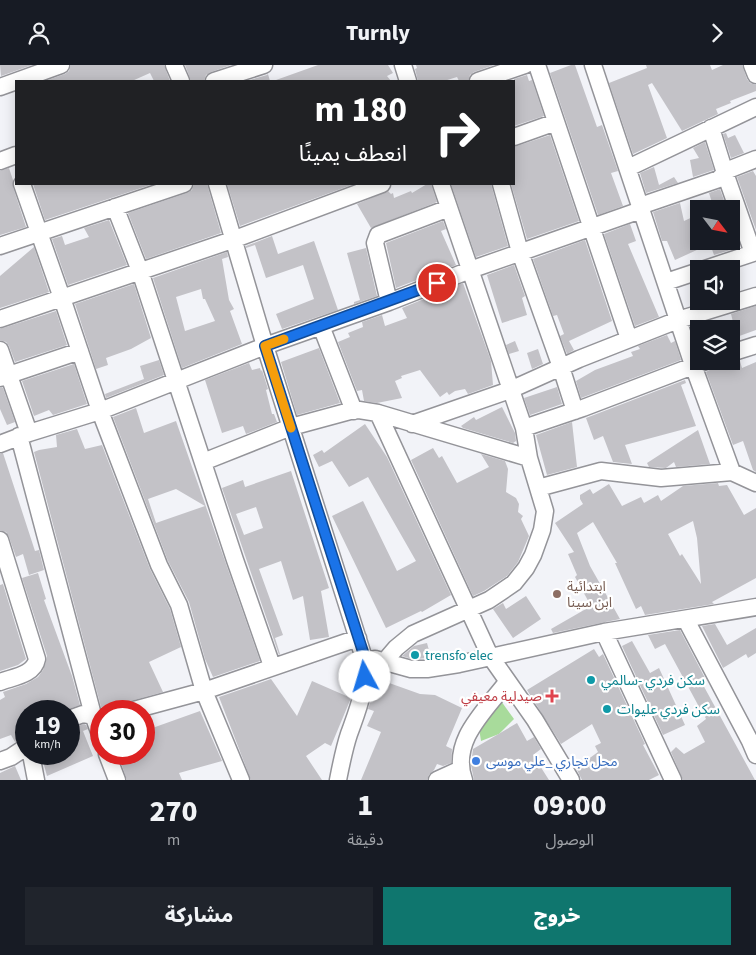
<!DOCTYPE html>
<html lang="ar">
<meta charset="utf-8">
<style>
:root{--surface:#171b24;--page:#20242c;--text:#f1f3f6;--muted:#9ea1a6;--accent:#0f766e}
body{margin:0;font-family:"Source Sans 3","Noto Sans Arabic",sans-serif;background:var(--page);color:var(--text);direction:rtl;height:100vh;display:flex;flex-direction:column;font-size:19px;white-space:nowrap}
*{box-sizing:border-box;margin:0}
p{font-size:16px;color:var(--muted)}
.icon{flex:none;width:28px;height:28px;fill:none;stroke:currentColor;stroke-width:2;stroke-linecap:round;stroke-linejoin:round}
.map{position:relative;height:715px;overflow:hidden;direction:ltr}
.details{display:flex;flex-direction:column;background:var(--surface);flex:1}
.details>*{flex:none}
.banner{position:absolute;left:15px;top:15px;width:500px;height:105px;border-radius:0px;box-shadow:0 2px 12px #0003;direction:rtl;background:#202124;color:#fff;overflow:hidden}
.needle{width:32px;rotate:122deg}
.tools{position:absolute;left:690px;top:135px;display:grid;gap:10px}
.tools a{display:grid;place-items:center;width:50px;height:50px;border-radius:0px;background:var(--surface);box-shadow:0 2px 12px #0003;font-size:25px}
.speed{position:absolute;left:15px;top:635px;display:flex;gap:10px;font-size:25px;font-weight:700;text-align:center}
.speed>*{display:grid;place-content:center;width:65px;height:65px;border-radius:50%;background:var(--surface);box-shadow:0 2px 12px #0003;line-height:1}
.speed small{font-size:12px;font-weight:400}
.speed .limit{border:8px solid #d22;background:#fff;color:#111}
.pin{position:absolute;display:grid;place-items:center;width:42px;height:42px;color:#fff;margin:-21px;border:2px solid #fff;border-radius:50%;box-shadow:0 1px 5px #0007}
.me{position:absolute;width:55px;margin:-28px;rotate:354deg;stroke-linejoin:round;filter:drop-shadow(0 0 4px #0008)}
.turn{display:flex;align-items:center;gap:18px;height:105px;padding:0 25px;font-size:22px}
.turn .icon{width:65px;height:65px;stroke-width:2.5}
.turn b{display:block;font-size:35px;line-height:42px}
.eta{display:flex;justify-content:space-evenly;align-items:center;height:85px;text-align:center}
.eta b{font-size:30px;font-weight:800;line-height:35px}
.primary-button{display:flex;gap:10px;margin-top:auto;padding:10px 25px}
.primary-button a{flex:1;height:58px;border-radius:0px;background:var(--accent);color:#fff;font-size:20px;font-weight:800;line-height:58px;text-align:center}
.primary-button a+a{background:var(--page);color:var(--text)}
header{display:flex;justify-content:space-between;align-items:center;height:65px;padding:0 25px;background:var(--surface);font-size:22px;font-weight:800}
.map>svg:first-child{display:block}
.green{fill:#a8db9b}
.building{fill:#c3c2c7;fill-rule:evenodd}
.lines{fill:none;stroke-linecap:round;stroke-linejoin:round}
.minor-casing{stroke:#949499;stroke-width:19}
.minor{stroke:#fff;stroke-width:16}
.route-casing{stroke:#114b97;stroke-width:12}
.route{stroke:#1a73e8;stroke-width:9}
.slow{stroke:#f59e0b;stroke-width:9}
.education-dot{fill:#8d6e63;stroke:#fff;stroke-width:2}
.culture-dot{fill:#0f9aa8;stroke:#fff;stroke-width:2}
.health-dot{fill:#e0444e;stroke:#fff;stroke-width:2}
.shop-dot{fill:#3f7fe0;stroke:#fff;stroke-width:2}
.labels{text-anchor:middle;stroke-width:4.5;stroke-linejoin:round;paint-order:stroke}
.education-label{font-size:14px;fill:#785e54;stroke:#fff;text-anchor:start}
.culture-label{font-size:14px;fill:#0d838f;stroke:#fff;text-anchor:start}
.health-label{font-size:14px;fill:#be3a42;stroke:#fff;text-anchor:end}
.shop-label{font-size:14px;fill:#366cbe;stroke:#fff;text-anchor:start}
</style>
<header><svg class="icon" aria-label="forward" viewBox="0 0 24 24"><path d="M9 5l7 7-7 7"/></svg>Turnly<svg class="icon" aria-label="person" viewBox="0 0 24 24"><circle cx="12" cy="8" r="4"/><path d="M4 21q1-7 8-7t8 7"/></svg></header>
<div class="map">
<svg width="756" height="715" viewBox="0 0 756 715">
<rect width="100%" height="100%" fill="#f2f3f8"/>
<path class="green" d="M501 636 514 654 499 669 481 676 479 663Z"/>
<path class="building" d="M0 0H32L1 11Z
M71 0H164L170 16H154L150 8 132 16H45L65 9 69 6Z
M185 0H231L211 7 206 10 204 16H191Z
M318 0H388L393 8 387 11 391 16H276V15Z
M416 0H494L474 7 470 10 468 16H459L457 12 444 16H418L415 4 417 3Z
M571 0H575L597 62 602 60 618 106 611 108 623 141 598 150 550 8Z
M646 0H710L712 5 723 0H742L747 14 750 18 756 20V26L730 36 731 38 716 44 718 49 682 66 652 18 648 20 667 73 633 89 609 18 647 3Z
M268 9 270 16H246L267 10Z
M527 10 529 16 532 15 544 51 514 61V14Z
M726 68 728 73 735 70 744 88 731 93 723 69Z
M550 70 579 156 527 174 511 119H514V82Z
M705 77 714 105 693 112 690 95 699 93 693 83Z
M654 102 659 120 674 112 678 118 646 128 640 108Z
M9 103 13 115V122L26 162 0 170V106Z
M753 106 756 111V165L737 112Z
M33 119H153L45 155Z
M194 119H207L221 168 146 194 128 148 187 128 192 125Z
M227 119H354L240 161Z
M427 119H431L437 137 371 163 357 139 388 126 391 129 393 128 394 133 411 126 412 128Z
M451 119H491L508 181 476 192Z
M720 124 727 144H714L709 128Z
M680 138 684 156 699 149V184L675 195 667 176H662L653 147Z
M109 155 127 200 68 220 52 174 62 171 65 180 89 172 84 163Z
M443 156 446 164 441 166 456 200 396 223 386 178Z
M630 159 636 176 628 179 659 252 635 261 604 169Z
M272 171 278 189 314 176 338 245 282 264 276 249 314 234 303 200 266 213 255 180 246 183V181Z
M585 175 612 256 569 276 574 285 567 289 560 271 564 269 557 250 553 251 533 194Z
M709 176H738L740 182 714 190Z
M34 182 49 227 0 243V211Z
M366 183 377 231 354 239V237L360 235 347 188Z
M227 187 228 192 222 194 229 235 234 244 230 246 242 279 182 303 153 213ZM201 224 203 234H205L215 256 185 266 176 232Z
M514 200 525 231 522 233 527 250 502 258 487 210Z
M463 218 491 296 493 320 468 329 465 324 455 326 449 330 447 327 440 332 420 305 401 311 402 313 395 316 402 333 377 338 364 336 362 325 357 326 338 277 350 272 348 268 363 262 362 257 382 250 385 261 407 253 402 243Z
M134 219 151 273 131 284 106 293 108 300 96 304 75 239Z
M756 241V265L731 274V257H733L731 249Z
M56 246 67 280 15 297 9 281 6 277 0 275V264Z
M667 270 671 278 675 276 681 295 581 333 576 316 595 305 633 291 631 287 640 284 638 281Z
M515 276 519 286 509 289 506 280Z
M319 283 340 338 297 350 281 297Z
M538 284 543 299 532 304 527 288Z
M159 295 164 310 106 333 105 329 144 314 140 301Z
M716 296 729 298 740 296 742 303 756 297V407L753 405 743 376 733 380 706 307 713 303Z
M249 298 252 305 260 303 261 306 262 305 268 324 266 325 272 349H274L277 357 246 369 243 361 222 368 205 315Z
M74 299 87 339 53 350 49 345 34 351 22 316Z
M685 315 686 318 681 320 696 361 625 380 632 399 613 397 603 371 594 375 586 353Z
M557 322 562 339 530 350 524 333Z
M0 323H3L15 357 7 360 0 344Z
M502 342 515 368 516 376 513 378 463 363 461 361 474 352 476 355Z
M136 343 144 368 176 356 260 596 213 612 205 594 189 537 168 496 113 352ZM176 424 205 441 156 458 148 434Z
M572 357 577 402 547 410 536 370Z
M365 359 387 392 451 530 422 547 421 546 386 563 332 451 363 436 397 506 416 496 368 412 349 422 332 396 319 402 313 390 322 385 324 388Z
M77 364 85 384 102 380 150 504 170 544 181 582 149 597 163 627 127 637 123 639 120 646H109L101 642 34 387 39 385 57 382 56 370Z
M698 365 710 399 676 402 674 397 666 403 649 402 647 398Z
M433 383 439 393 442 391 457 418 489 402 481 389 505 396 508 404 506 427 516 433 519 439 518 447 523 451 521 454 529 471 518 497 507 511 484 526 473 531 411 395Z
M3 388 35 486 39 485 44 505 29 510 23 489 16 492 9 472 6 467 0 465V389Z
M291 406 329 523 321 526 329 572 310 575 303 531 293 535 281 496 259 504 283 570 275 573 280 589 279 590 222 423 243 415 245 422ZM256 442 263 463 244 470 236 449Z
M718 418 719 421 727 420 744 450 756 443V513L712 537 714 539 645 550 641 541 636 544 615 498H617L593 457 577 468 590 501 620 554 553 568 551 564 591 541 575 512 577 510 568 489 574 487 555 458 583 439 580 434V430L590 424 593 429 609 419 622 441 641 432 644 438 658 430 661 436 683 421ZM693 456 697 473 701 519 682 489 680 491 668 469Z
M38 508 46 534 44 535 72 611 80 640 63 646H26V672L15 677 11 670 0 674V635L5 632 3 627 26 619 38 612 43 605 46 597 47 591 22 513Z
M3 519 26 594 18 600 0 606V520Z
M526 531 541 554 513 573 493 544 503 538 506 544Z
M715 559 727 580 756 563V588L748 593 746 589 723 603 702 561Z
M680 565 705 613 706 616 702 618 755 715H683L671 687 676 682 684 689 705 677 697 661 706 654 705 652 707 650 704 651 665 579 655 584 648 570Z
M632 576 650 608 659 603 685 660 663 670 622 581Z
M427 578 431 593 412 594 402 591 414 581Z
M594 584 599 592 603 589 645 679 643 680 659 710 649 715H582L576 703 598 687 595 681 601 678 592 659 561 679 527 625Z
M271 614 297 651 312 616 351 633 331 681 325 678 306 691 322 715H251L219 632Z
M378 614 420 629 435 630 462 643 446 681 452 684 451 698 443 701 437 699 434 705 429 710 427 715H361L381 667 367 661 374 646 368 644Z
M200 646 222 696 179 708 182 715H127L118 689H144V666Z
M517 658 527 676 534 672 541 684 533 690 549 715H474L471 700 473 684Z
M84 659 86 660 88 664 83 666 93 691 47 711 41 689H69V664Z
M15 701 21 715H0V708Z"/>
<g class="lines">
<g class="minor-casing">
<path id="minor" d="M174 0 181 16
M403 0 408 16
M537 0 629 274
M593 0 693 300 732 407
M752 0 756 10
M214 16 264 0
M478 16 525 0
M0 22 61 0
M711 63 725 108 753 188
M514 72 556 57
M0 96 16 90
M628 103 756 42
M22 119 62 233 100 346 159 500 179 540 204 626 241 715
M217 119 265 281 363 590C368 621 359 641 349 669 344 684 341 700 338 715
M501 119 520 187 561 302 575 346
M640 141 719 114 728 105 756 94
M115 142 140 206 235 495 272 601
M0 181 184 119
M705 204 756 187
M666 217 699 206
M389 237 375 178 378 170 449 143
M0 254 235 174 382 119
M321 261 354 346
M0 285 29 368
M731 288 756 280
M0 313 80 286
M378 348 490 591 535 655 571 715
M412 359 510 325 579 294 678 255 756 231
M524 363 583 343 706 296
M19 371 93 650 101 672
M0 379 29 368 100 346 265 281 389 237 470 205 641 145
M203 397 291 362 350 346 359 345 378 348 529 393
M538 423 601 406 661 413 732 407 756 418
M0 475 37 594C34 610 13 612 0 617
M686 555 750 676 756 690
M604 567 673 715
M375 594 411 604H427L459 599 604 567 756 542
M384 597 396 583 413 569 489 535 514 518 526 503 533 490 542 465 545 446 529 393 524 363 441 119
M130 646 204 626 358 573
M69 654 83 649 101 652
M31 689 36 715
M107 689 117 715
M0 696 11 692 26 682
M437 715 461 704
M464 715C450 676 485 646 507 617"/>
</g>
<use href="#minor" class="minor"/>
</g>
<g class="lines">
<g class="route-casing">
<path id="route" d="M365 612 364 590 265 281 437 218"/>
</g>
<use href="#route" class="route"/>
<path class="slow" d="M284 274 265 281 291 363"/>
</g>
<circle class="education-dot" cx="557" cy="529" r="5"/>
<g class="culture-dot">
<circle cx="415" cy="590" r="5"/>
<circle cx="591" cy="615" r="5"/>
<circle cx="607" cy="644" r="5"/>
</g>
<path class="health-dot" d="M549.5 623.5h5v5h5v5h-5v5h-5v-5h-5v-5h5z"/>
<circle class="shop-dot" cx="476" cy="696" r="5"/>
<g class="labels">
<g class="education-label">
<text x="567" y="526">ابتدائية<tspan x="567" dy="16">ابن سينا</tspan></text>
</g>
<g class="culture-label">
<text x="425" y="595">trensfo elec</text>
<text x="601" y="620">سكن فردي -سالمي</text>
<text x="617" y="649">سكن فردي عليوات</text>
</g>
<g class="health-label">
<text x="542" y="636">صيدلية معيفي</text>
</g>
<g class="shop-label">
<text x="486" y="701">محل تجاري _علي موسى</text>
</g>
</g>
</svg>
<div class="tools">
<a><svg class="needle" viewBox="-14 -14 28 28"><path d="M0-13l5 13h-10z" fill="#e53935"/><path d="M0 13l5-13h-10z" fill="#9ea1a6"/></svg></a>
<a><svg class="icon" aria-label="sound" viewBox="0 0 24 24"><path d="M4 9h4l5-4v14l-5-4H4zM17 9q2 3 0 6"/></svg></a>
<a><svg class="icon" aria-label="layers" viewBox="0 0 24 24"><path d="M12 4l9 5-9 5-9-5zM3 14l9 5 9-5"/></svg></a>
</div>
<div class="speed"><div>19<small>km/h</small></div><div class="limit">30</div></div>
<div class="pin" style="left:437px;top:218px;background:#d93025"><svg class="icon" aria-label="arrive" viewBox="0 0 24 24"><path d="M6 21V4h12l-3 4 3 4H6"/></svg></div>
<svg class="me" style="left:365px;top:612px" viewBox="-20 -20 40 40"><circle r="19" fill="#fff"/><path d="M0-13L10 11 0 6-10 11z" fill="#1a73e8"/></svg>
<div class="banner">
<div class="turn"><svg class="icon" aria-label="right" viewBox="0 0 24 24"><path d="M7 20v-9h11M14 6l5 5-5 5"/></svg><div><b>180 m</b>انعطف يمينًا</div></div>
</div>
</div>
<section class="details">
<div class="eta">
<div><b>09:00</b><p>الوصول</p></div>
<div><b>1</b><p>دقيقة</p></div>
<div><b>270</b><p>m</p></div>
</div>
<div class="primary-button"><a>خروج</a><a>مشاركة</a></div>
</section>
